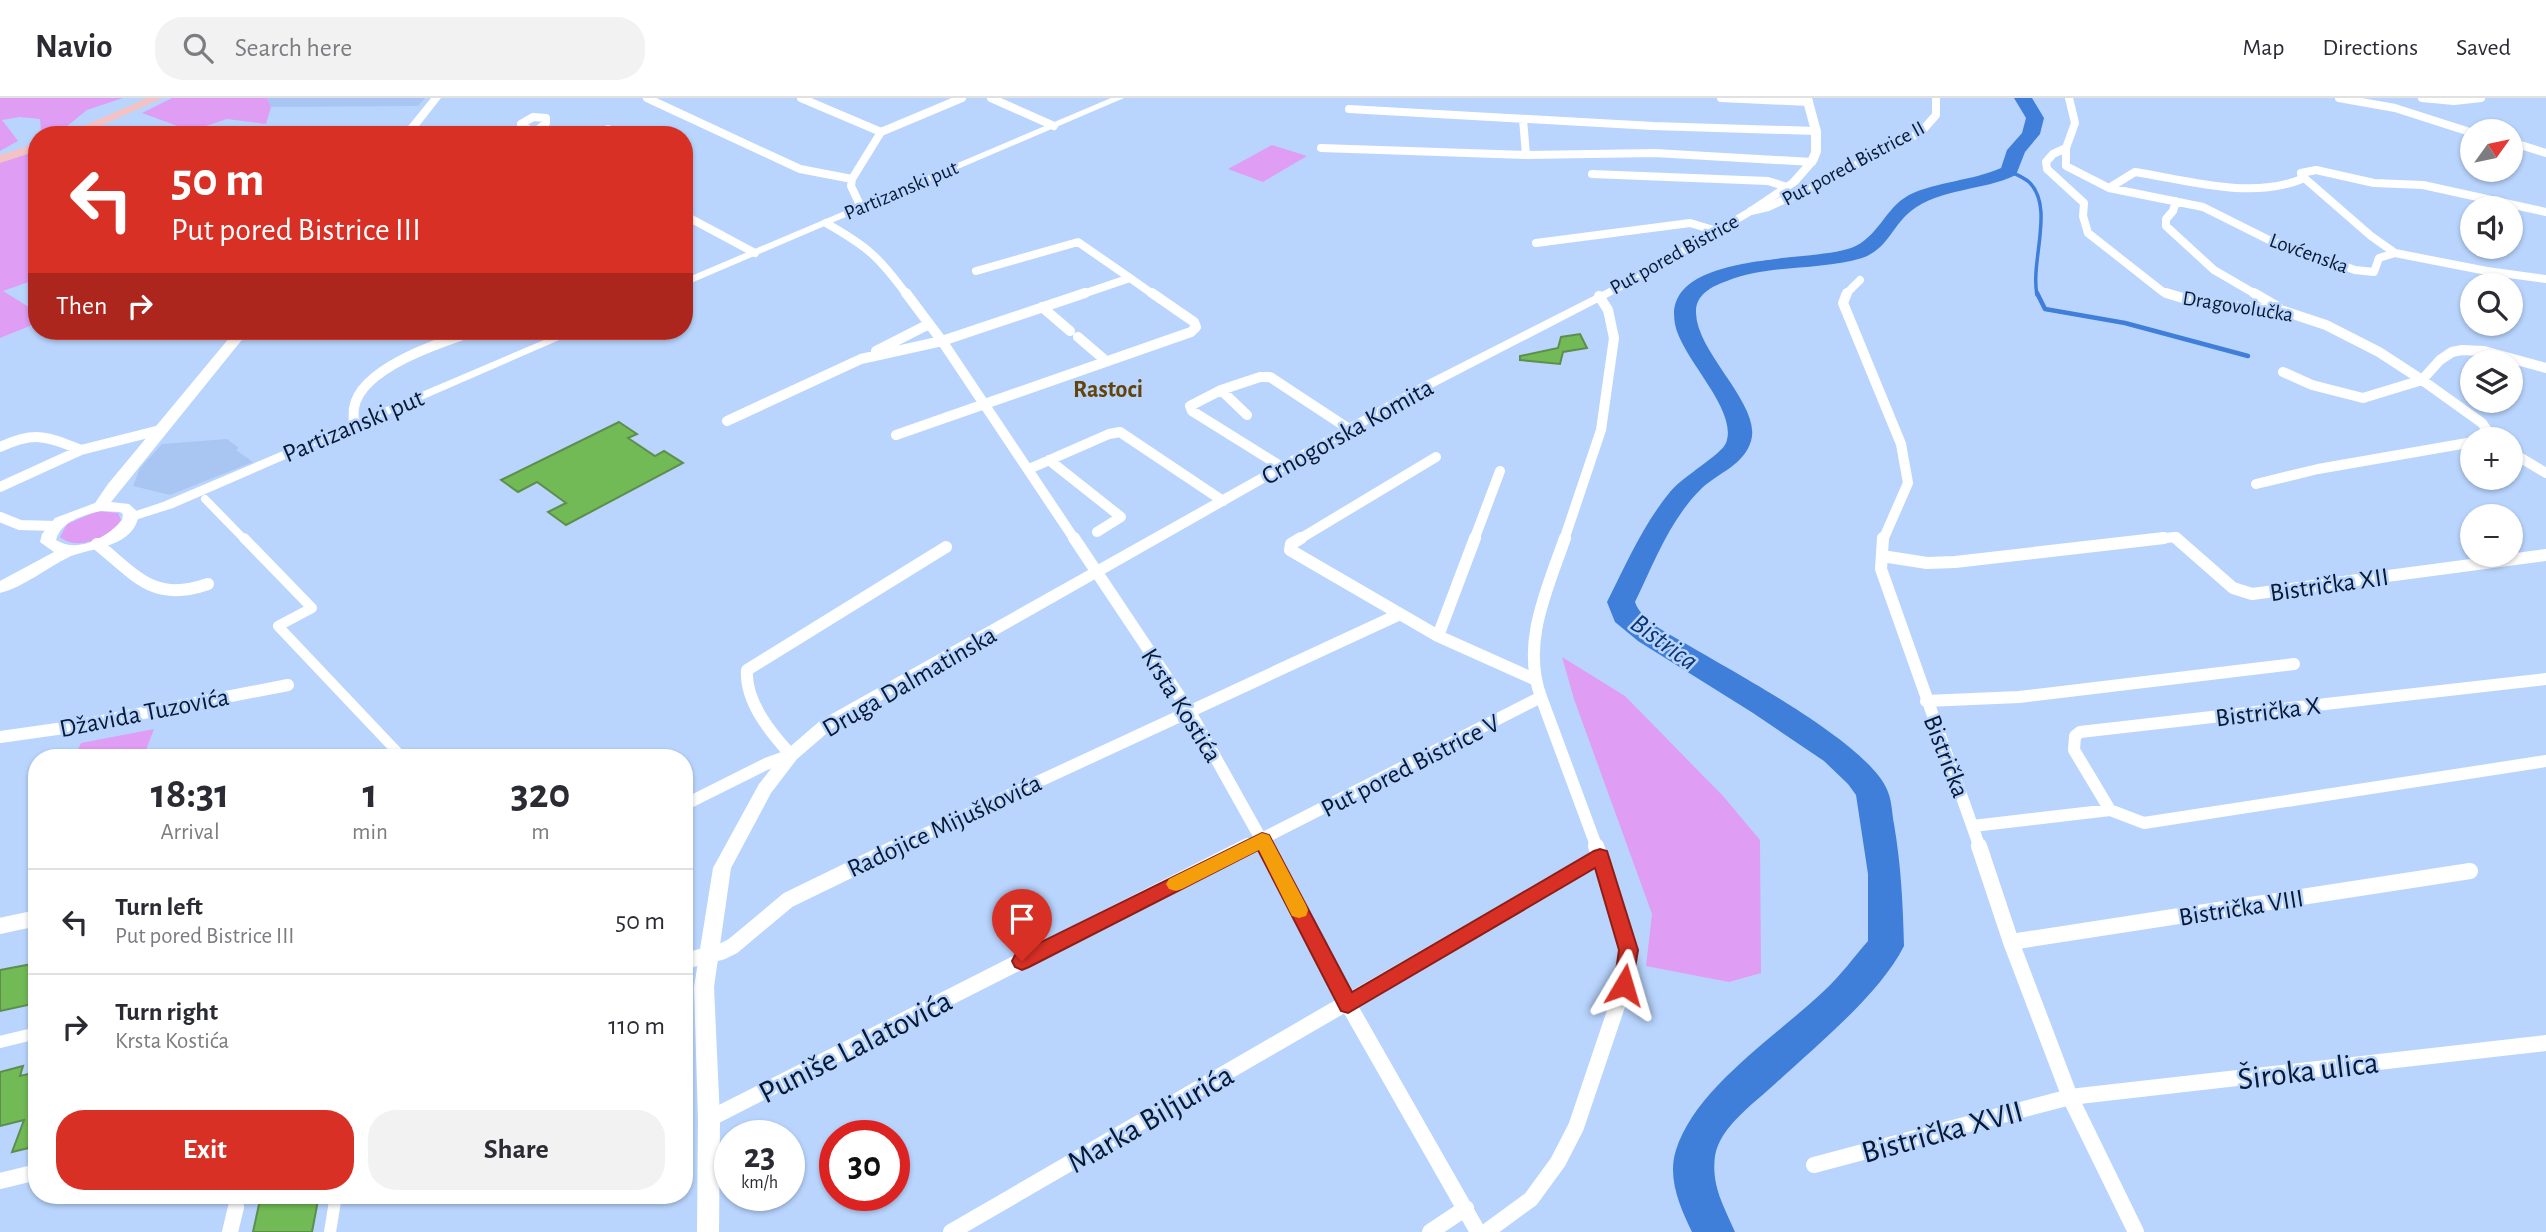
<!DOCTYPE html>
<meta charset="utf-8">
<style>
:root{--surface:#fff;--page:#f2f2f3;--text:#2b2b33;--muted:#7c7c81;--line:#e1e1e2;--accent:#d93025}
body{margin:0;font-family:"Alegreya Sans",sans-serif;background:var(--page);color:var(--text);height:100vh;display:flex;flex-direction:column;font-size:26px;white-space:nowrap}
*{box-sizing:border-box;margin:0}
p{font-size:23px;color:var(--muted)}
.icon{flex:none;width:38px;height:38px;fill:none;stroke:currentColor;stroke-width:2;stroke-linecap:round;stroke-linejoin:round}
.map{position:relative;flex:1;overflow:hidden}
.panel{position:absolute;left:28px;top:651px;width:665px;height:455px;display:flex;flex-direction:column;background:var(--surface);border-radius:28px;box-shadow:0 2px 5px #0004}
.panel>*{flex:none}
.guide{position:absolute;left:28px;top:28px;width:665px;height:214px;border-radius:28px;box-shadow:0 2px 5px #0004;background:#d93025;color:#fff;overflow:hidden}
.needle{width:46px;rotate:57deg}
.buttons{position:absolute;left:2460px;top:21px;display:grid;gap:14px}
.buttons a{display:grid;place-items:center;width:63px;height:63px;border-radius:50%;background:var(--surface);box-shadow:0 2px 5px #0004;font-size:35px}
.speed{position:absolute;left:714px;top:1022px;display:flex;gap:14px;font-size:35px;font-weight:700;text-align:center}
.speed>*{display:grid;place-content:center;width:91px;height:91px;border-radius:50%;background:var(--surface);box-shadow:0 2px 5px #0004;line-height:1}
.speed small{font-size:18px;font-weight:400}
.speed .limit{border:10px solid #d22;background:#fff;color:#111}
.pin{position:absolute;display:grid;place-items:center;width:60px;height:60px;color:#fff;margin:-72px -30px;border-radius:50% 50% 50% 0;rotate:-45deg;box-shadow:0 0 7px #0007}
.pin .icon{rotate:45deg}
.me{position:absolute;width:77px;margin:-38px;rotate:7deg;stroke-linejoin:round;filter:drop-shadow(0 0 5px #0008)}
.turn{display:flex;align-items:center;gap:24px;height:147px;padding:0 28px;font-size:32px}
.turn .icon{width:91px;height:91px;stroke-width:2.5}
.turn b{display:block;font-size:49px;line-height:60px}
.then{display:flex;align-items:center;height:66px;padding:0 28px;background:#0003;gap:14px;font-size:26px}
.eta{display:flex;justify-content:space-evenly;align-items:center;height:119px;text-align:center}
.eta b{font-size:42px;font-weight:700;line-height:49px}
.primary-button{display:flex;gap:14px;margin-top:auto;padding:14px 28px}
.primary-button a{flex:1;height:80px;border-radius:28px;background:var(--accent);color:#fff;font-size:28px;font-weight:700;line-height:80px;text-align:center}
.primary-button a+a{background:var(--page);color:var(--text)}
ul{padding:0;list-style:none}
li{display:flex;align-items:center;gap:21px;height:105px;padding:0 28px;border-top:2px solid var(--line)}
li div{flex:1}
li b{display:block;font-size:26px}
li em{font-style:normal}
header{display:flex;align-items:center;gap:42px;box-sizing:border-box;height:98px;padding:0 35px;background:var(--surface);border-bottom:2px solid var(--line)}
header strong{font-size:33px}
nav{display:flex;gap:38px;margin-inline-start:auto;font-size:24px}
.search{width:490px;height:63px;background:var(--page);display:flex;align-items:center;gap:18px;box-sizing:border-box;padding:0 24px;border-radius:28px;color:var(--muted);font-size:26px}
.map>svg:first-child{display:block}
.built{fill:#a8c6f1}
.green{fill:#df9df4}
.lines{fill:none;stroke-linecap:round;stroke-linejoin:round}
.stream-far1{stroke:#3f7fda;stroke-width:3.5}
.stream{stroke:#3f7fda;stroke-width:4.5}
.river{fill:#3f7fda;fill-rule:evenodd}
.building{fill:#71ba56;stroke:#5e8e4d;stroke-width:2}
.pedestrian-far2{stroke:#fff;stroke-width:8}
.pedestrian-far1{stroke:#fff;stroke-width:10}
.pedestrian{stroke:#fff;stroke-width:12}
.minor-far3{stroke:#fff;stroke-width:8}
.minor-far2{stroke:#fff;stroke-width:10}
.minor-far1{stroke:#fff;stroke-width:12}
.minor{stroke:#fff;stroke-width:16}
.tertiary{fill:#fff;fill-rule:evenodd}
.secondary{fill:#fff;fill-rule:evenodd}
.primary{fill:#f2c2c4;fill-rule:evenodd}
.route{fill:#d93025;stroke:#8d1f18;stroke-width:2}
.slow{fill:#f59e0b}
.labels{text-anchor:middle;stroke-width:5;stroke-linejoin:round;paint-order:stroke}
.far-street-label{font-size:21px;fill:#081932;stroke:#b9d5fe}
.far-quarter-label{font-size:24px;font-weight:bold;fill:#62440b;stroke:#b9d5fe}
.street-label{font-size:26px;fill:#081932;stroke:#b9d5fe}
.water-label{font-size:28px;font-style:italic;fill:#0b3670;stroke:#b9d5fe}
.near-street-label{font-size:32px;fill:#081932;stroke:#b9d5fe}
</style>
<header>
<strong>Navio</strong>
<div class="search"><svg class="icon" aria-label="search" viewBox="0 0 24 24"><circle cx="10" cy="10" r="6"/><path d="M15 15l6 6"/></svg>Search here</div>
<nav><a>Map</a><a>Directions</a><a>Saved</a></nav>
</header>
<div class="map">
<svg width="2546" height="1134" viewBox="0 0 2546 1134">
<rect width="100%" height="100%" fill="#b9d5fe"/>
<path class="built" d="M267 0H425L418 8 271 9Z
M227 341 239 350 236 352 253 364 170 397 133 388 140 370 162 346Z"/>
<path class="green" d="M0 0H123L87 12 61 33H41L40 21 20 19 2 22 18 43 0 53Z
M172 0H267L271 9 266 26 227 21 191 33 142 15Z
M1272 47 1307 58 1263 84 1228 71Z
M37 48V181L3 193 37 214V225L0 240V61Z
M98 413 118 415 121 422C111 439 77 454 60 439L67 426Z
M1562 559 1625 598 1723 698 1760 742 1761 875 1729 884 1646 868 1652 816 1574 601Z
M154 631 143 660H74L81 645Z"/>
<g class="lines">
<path class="stream-far1" d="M2009 73C2015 76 2023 79 2029 84 2055 109 2030 163 2037 197"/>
<path class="stream" d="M2037 195 2045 211 2125 225 2248 258"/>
<path class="river" d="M2014 0H2032L2044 20 2040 36 2025 54 2016 77C1983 93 1940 90 1911 113 1892 128 1888 151 1862 160 1819 173 1769 166 1727 183 1712 188 1695 197 1696 215 1697 256 1762 307 1751 343 1744 367 1718 375 1702 390 1670 421 1654 465 1635 504 1642 524 1670 536 1688 547 1733 574 1872 647 1888 694 1892 704 1892 716 1894 726 1901 767 1903 806 1904 848 1880 896 1816 948 1776 985 1756 1004 1720 1028 1715 1058 1711 1088 1724 1108 1735 1134H1692C1680 1109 1667 1080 1676 1052 1696 989 1778 937 1825 892 1841 877 1854 859 1868 843V776L1856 697 1848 686 1824 663 1753 615 1638 543 1615 524 1607 504C1626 466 1643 427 1670 394 1683 378 1721 357 1726 345 1739 312 1681 260 1675 226 1661 152 1810 165 1851 150 1878 140 1885 110 1909 97 1938 83 1972 83 2001 70L2007 52 2022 35 2026 20Z"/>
</g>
<path class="building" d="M1580 236 1587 250 1563 254 1560 266 1520 262V258L1558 250 1561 239Z
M619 324 637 336 628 340 655 358 664 353 683 365 566 427 548 414 566 405 537 384 518 394 501 382Z
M37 865V905L0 913V872Z
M23 968 20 978 37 974V1048L12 1054 24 1022 0 1028V974Z
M261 1097H319L312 1134H253Z"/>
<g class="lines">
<path class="pedestrian-far2" d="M205 401 245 442"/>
<path class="pedestrian-far1" d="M244 440 312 510 278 528 403 660"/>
<path class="pedestrian" d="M0 944 37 935
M330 1134 336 1097"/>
<path class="minor-far3" d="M647 0 800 71 852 81
M801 0 881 34
M991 0 1054 28
M1721 0 1809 4
M2069 0 2075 25 2066 50 2053 56 2046 64 2047 71 2084 105 2083 118 2088 135 2163 194 2172 197
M2339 0 2395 10 2473 35
M2422 0 2454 3 2481 0
M1349 11 1653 28 1816 33
M1523 21 1526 57
M532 37 546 25V20L533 19 521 26 533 35
M588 37 608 31 625 37
M2511 44 2546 55
M1321 50 1526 57 1655 55 1812 64
M2066 50V68L2109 90 2203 109 2269 142 2355 172 2374 174 2379 160 2395 155 2487 173 2546 181
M1592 76 1768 83 1787 89
M2302 78 2371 138 2395 155
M2109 90 2135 74C2187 82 2250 102 2302 81L2301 75 2316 72 2374 85 2423 87 2546 114
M2176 103 2173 113 2166 121V128L2214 172 2257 197
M861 109 851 88 852 81 881 34 962 0
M1751 113 1768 109 1810 90 1921 34 1936 17V0
M684 117 755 155
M826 125C868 149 878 158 907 197
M1536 145 1690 125 1717 133
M976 173 1078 144 1130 180
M1080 197 1130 180 1154 197
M1845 197 1860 182"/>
<path class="minor-far2" d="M906 195 942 243 1075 442
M1847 195 1843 205 1901 346 1908 385 1883 442
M2166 195 2196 204 2284 213 2326 227 2379 254 2422 282 2482 325 2493 341
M2254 195 2278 209
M1042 209 1070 233
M1078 239 1106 263
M876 253 929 226
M2283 274 2312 287 2363 300 2422 282 2440 262 2452 254 2462 252 2484 253 2546 270
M1221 292 1260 279H1270L1349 331
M1247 317 1221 292 1190 308 1192 313 1282 369
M727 323 861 261 942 243 1085 195
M354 327C354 322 353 316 354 310 360 270 441 244 475 233
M896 337 1191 234 1196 229 1194 224 1152 195
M0 349C35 333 46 338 81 352
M2511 354 2546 375
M1049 362 1121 419 1097 434
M1029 371 1109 336 1120 334 1223 403
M2256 386 2318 371 2473 344
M0 389 81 352 160 332
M0 419 20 427 56 428
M1298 442 1436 359
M1474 442 1500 373
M1564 442 1601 332 1614 240 1608 212 1599 198
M2148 442 2175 439 2178 442"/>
<path class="minor-far1" d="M1074 440 1190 614 1266 750
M1301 440 1291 446 1290 452 1438 538 1534 581
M1883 440 1881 471 1980 750
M2176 440 2233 490 2252 496 2546 457
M97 446C137 478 153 505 208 486
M1882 458 1927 465 1955 464 2164 440
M1438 538 1475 440
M1541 599 1597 750
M1926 603 2019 599 2294 566
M0 639 71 629 288 587
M684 707 766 666 791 657C771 635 745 604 747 572L946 449
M2110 712 2074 652 2075 638 2080 634 2546 581
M1973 728 2110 712 2144 725 2546 663
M895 750 1400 516
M1244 750 1541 599C1521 545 1547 492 1565 440"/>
<path class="minor" d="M1265 748 1348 906 1478 1134
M1979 748 2011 844 2070 999 2136 1134
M0 828 37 820
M2011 844 2470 773
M684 863 721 854 733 848 788 802 899 748
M709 1021 1248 748
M1814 1067 2070 999 2546 945
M0 1083 37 1074
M230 1134 236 1109
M951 1134 1600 758
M1430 1134 1466 1110
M1486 1134 1531 1101 1558 1064 1576 1029 1624 887 1629 852 1596 748"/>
<path class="tertiary" d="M1111 0H1124L684 188V181Z
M1802 0H1812L1821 33V54L1817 64 1798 86 1755 115 1641 182 1426 293 833 630 797 661 771 695 731 770 714 889 720 1021 719 1134H697L698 1021 694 889 713 770 759 686 785 653 821 622 1418 287 1633 178 1747 111 1790 82 1807 63 1811 54V33Z
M565 233H580L173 410 132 423 125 419 127 416 163 404Z"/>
<path class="secondary" d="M431 0H441L412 37H401Z
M235 233H249L111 404 129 406 139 415C135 450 92 449 69 459 46 470 24 489 0 495V483L54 454 40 444 42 436 55 420 95 405 108 386ZM101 413 120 414 123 416 122 422C108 439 78 456 56 442 61 423 84 417 101 413Z"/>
<path class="primary" d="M147 0H163L80 37H63Z
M37 45V53L0 65V57Z"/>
</g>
<path class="route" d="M1262 735 1269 737 1352 894 1594 753 1600 751 1607 753 1638 852 1631 893 1624 895 1617 893 1614 887 1619 852 1595 770 1348 915 1341 913 1258 752 1029 869 1022 872 1015 869 1012 863 1015 857Z"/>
<path class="slow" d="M1262 735 1269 737 1306 807 1308 812 1306 818 1299 820 1292 818 1259 752 1182 791 1176 793 1169 791 1166 786 1169 781Z"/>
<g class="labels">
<g class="far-street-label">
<text transform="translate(1853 65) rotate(-28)" y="7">Put pored Bistrice II</text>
<text transform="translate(901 92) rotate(-23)" y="7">Partizanski put</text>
<text transform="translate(2309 155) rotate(20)" y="7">Lovćenska</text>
<text transform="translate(1674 156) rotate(-29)" y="7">Put pored Bistrice</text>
<text transform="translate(2238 208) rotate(9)" y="7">Dragovolučka</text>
</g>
<g class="far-quarter-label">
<text x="1108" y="299">Rastoci</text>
</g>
<g class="street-label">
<text transform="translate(353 327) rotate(-23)" y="9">Partizanski put</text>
<text transform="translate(1347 333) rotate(-29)" y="9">Crnogorska Komita</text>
<text transform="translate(2329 486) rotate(-8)" y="9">Bistrička XII</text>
<text transform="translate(909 583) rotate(-30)" y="9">Druga Dalmatinska</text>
<text transform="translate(1182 607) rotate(58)" y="9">Krsta Kostića</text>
<text transform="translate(2268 613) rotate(-7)" y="9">Bistrička X</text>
<text transform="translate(144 614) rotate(-11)" y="9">Džavida Tuzovića</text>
<text transform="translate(1947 658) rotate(69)" y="9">Bistrička</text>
<text transform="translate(1410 667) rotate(-27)" y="9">Put pored Bistrice V</text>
<text transform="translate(944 727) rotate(-25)" y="9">Radojice Mijuškovića</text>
<text transform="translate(2241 809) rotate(-9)" y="9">Bistrička VIII</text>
</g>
<g class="water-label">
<text transform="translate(1665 543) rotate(36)" y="10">Bistrica</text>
</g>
<g class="near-street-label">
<text transform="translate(855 948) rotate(-27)" y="11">Puniše Lalatovića</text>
<text transform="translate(2308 972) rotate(-7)" y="11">Široka ulica</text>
<text transform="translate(1150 1020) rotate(-30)" y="11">Marka Biljurića</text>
<text transform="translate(1942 1033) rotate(-15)" y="11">Bistrička XVII</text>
</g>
</g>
</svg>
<div class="buttons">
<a><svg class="needle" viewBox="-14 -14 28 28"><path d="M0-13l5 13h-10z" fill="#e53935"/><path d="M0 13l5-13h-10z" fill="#7c7c81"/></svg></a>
<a><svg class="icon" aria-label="sound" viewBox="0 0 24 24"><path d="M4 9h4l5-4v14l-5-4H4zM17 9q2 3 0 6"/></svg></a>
<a><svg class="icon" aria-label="search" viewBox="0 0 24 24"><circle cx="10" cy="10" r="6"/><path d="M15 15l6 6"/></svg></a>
<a><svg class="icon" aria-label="layers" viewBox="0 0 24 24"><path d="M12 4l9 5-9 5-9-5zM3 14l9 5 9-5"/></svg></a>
<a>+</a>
<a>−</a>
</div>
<div class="speed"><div>23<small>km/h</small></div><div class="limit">30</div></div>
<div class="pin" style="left:1022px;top:863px;background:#d93025"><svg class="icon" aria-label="arrive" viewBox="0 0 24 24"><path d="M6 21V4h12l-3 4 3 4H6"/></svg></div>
<svg class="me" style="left:1624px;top:887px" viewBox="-20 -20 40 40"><path d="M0-17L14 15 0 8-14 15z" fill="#d93025" stroke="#fff" stroke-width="4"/></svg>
<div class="guide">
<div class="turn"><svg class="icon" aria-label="left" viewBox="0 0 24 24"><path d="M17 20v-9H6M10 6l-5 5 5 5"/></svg><div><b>50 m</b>Put pored Bistrice III</div></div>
<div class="then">Then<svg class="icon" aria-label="right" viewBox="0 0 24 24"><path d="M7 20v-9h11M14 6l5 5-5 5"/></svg></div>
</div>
<section class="panel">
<div class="eta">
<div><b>18:31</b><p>Arrival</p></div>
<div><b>1</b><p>min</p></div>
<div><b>320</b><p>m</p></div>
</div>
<ul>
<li><svg class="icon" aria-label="left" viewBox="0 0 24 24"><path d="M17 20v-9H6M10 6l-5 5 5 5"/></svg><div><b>Turn left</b><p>Put pored Bistrice III</p></div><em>50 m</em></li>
<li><svg class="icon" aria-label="right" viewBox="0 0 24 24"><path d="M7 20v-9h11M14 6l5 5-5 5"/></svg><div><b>Turn right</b><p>Krsta Kostića</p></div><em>110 m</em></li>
</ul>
<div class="primary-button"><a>Exit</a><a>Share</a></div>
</section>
</div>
